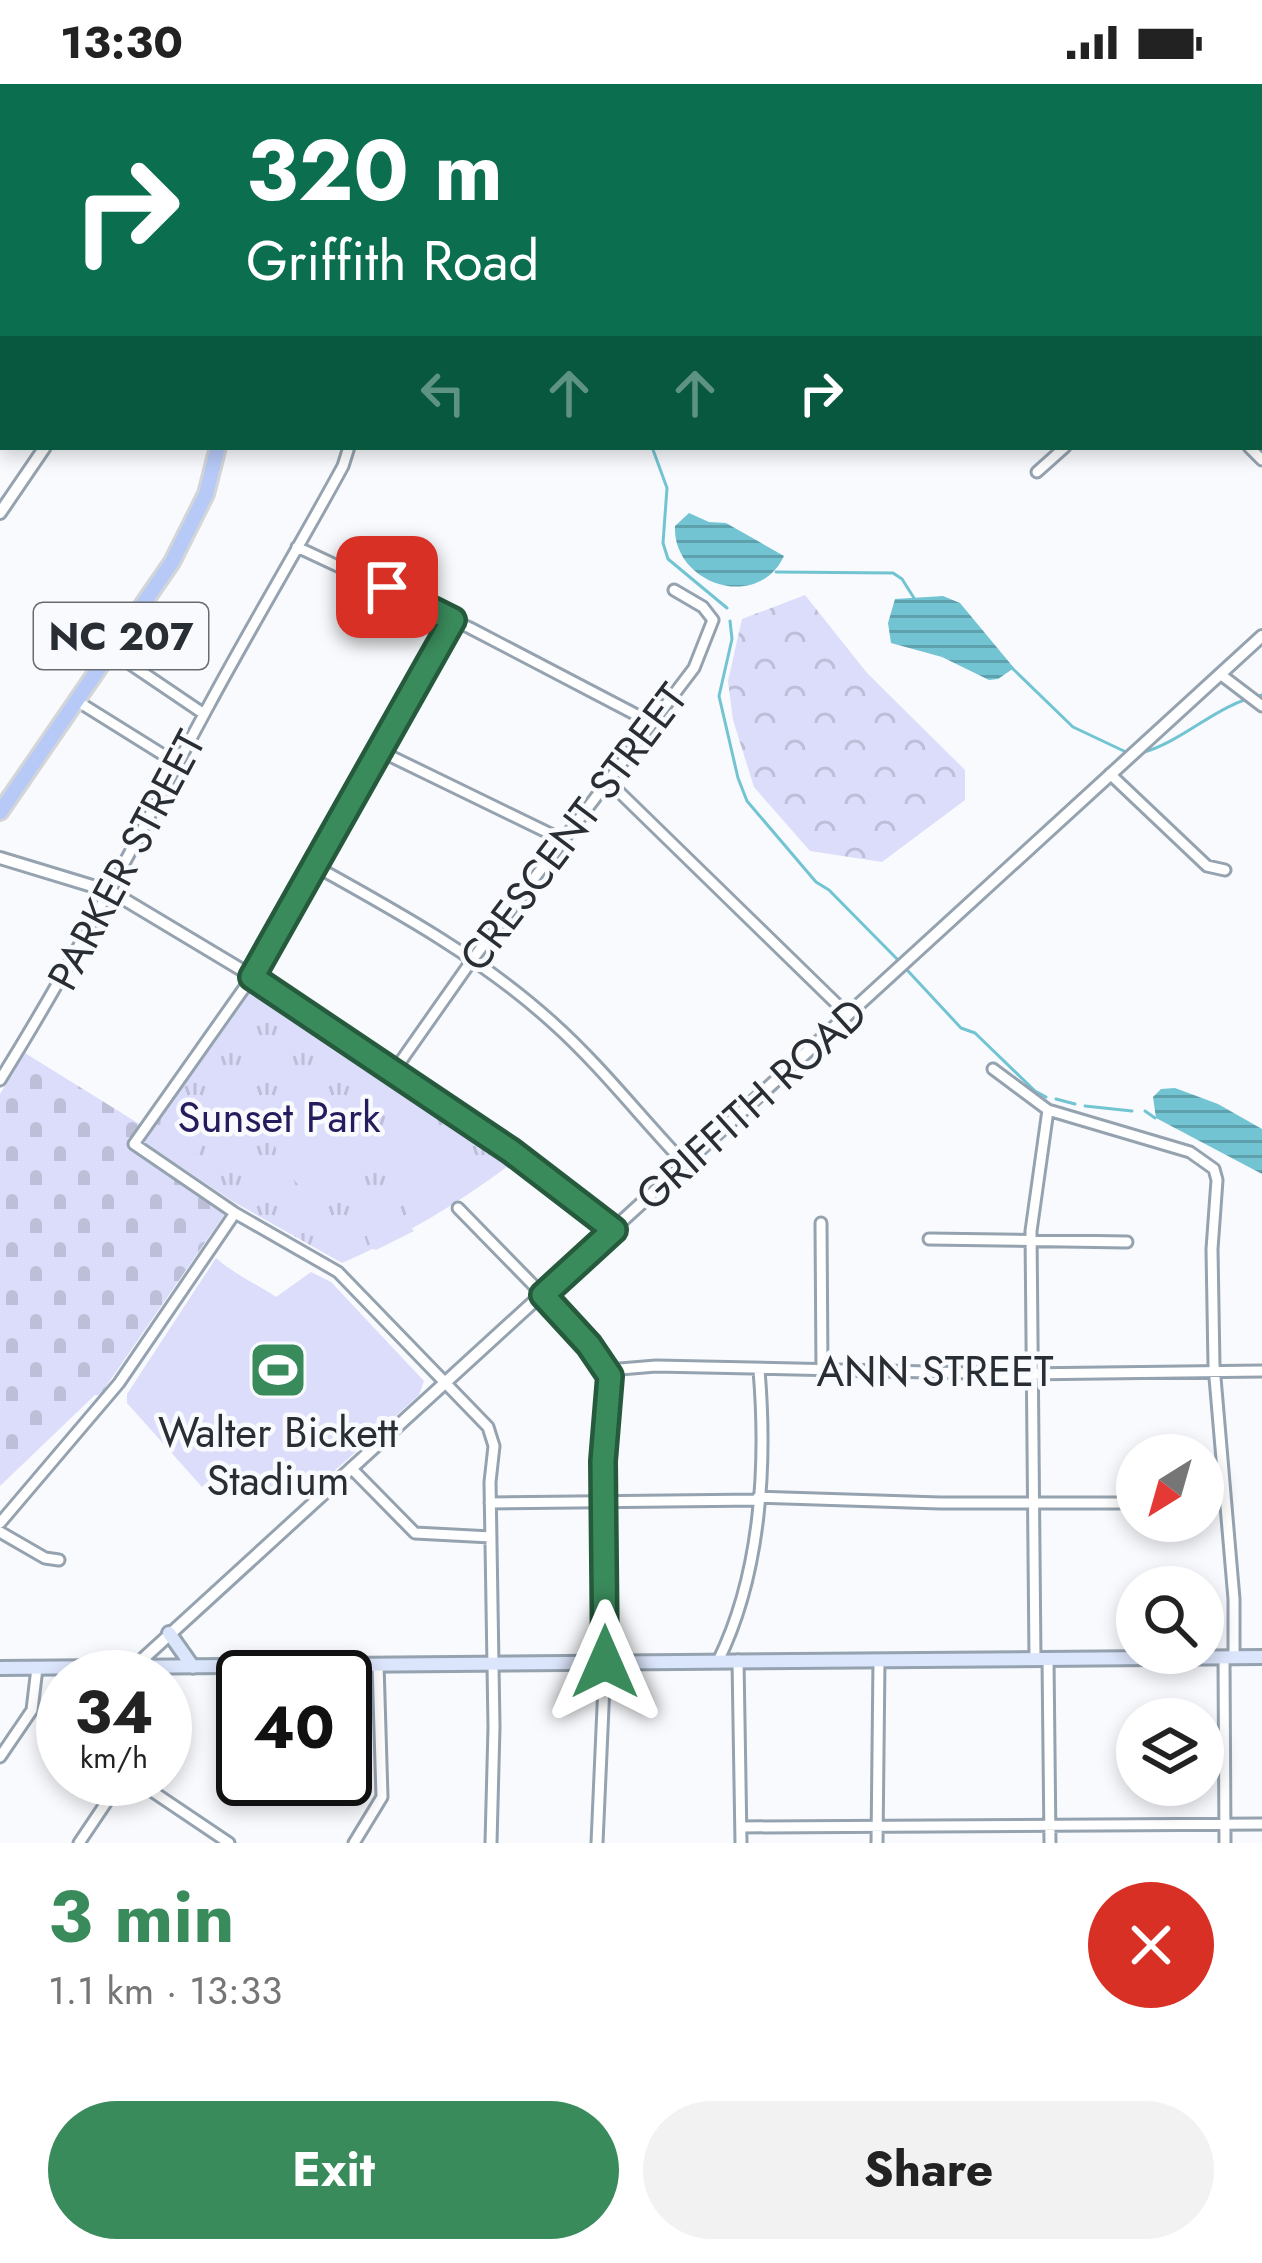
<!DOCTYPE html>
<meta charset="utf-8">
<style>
:root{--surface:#fff;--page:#f2f2f2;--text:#222;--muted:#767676;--accent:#3a8b5c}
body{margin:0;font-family:Jost,sans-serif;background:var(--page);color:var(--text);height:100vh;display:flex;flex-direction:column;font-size:45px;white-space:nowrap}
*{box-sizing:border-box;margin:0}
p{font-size:39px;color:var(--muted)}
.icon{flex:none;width:66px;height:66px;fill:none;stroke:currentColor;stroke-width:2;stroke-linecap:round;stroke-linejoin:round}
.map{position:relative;height:1759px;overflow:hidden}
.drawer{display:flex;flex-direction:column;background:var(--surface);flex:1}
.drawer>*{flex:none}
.guide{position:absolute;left:0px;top:0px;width:1263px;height:366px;box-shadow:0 6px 18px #0003;background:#0b6e4f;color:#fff;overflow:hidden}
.needle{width:78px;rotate:217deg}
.fabs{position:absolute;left:1116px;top:1350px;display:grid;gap:24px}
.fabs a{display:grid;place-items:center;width:108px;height:108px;border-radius:50%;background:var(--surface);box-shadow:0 6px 18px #0003;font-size:60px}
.speed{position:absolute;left:36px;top:1566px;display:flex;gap:24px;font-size:60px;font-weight:700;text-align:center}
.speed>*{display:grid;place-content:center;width:156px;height:156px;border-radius:50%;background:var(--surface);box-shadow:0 6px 18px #0003;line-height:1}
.speed small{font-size:30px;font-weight:400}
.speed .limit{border:6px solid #111;border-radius:18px;background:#fff;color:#111}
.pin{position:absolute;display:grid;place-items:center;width:102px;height:102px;color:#fff;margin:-51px;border-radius:24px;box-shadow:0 6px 18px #0006}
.me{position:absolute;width:132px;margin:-66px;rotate:0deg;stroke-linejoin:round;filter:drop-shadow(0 0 9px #0008)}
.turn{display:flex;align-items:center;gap:42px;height:252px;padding:0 48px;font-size:54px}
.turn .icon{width:156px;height:156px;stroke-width:2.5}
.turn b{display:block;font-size:84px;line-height:102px}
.lanes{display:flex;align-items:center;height:114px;padding:0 48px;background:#0003;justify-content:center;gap:60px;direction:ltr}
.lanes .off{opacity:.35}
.round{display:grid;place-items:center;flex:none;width:126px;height:126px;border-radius:63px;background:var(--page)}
.overview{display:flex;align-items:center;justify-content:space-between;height:204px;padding:0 48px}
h1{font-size:72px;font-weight:700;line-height:90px;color:var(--accent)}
.action{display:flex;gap:24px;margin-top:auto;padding:24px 48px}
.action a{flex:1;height:138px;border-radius:72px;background:var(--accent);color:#fff;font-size:48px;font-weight:700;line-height:138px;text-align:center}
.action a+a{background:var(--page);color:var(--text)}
.status{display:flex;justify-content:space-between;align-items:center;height:84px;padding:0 60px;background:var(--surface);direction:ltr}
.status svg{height:33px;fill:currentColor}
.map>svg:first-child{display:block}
.forest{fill:url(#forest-crowns)}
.cemetery{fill:url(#cemetery-stones)}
.park{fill:url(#park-tufts)}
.pitch{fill:#dcddfb}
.water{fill:url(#water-rules)}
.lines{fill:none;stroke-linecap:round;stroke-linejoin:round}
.stream{stroke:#72c4d3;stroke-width:3}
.minor-casing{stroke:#95a2af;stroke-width:15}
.tertiary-casing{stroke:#95a2af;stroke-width:16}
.secondary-casing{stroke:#95a2af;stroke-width:18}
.primary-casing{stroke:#d4d5d6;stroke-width:20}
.minor{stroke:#fff;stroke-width:9}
.tertiary{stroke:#fff;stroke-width:10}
.secondary{stroke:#dbe5fb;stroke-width:12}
.primary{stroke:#b7caf7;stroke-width:14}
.route-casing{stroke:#265a3c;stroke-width:30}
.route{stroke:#3a8b5c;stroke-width:21}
.labels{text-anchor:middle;stroke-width:9;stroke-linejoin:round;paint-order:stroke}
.shield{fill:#f8fafd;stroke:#676b70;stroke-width:3}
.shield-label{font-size:39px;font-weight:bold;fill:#292e34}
.street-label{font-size:42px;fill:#292e34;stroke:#f8fafd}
.park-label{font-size:42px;fill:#261b5d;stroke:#f8fafd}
.poi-label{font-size:42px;fill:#292e34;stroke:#f8fafd}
</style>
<div class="status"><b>13:30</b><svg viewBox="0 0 49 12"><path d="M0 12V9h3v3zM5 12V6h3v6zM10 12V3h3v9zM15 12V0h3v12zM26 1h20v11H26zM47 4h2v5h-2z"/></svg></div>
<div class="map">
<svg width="1262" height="1759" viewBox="0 0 1262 1759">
<defs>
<pattern id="forest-crowns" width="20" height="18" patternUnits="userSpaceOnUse" patternTransform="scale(3)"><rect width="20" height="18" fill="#dcddfb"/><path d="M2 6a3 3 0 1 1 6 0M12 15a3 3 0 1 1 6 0" fill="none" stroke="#bdbed8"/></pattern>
<pattern id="cemetery-stones" width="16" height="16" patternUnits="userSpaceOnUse" patternTransform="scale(3)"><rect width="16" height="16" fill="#dcddfb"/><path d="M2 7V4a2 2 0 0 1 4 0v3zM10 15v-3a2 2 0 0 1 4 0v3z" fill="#bdbed8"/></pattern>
<pattern id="park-tufts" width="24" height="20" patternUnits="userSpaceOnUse" patternTransform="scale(3)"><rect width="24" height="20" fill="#dcddfb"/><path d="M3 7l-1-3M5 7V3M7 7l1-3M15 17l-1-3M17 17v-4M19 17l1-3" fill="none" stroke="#bdbed8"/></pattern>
<pattern id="water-rules" width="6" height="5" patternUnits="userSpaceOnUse" patternTransform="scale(3)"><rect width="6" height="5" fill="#72c4d3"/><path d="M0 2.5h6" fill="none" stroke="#5ea0ac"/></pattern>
</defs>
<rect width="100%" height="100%" fill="#f8fafd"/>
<path class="forest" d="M805 511 867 589 965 686V716L882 778 810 767 754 703 733 636 728 597 742 535Z"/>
<path class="cemetery" d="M25 969 141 1041 127 1061 226 1128 100 1311H95L0 1402V1010Z"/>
<path class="park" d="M258 905 408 1004 511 1080C457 1120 404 1152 342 1179L232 1117 144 1058 250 906Z"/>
<path class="pitch" d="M314 1023 348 1033 373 1059 319 1109C290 1110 278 1065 265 1042L281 1031Z
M171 1026 209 1052 188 1082 150 1055Z
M417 1031 479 1078V1094L416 1141C387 1097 384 1074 417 1031Z
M366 1121H392L414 1147 376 1166 371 1164 357 1124Z
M216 1174C234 1190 255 1199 276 1213L311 1188 331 1198 424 1297 419 1311 312 1407 298 1393C267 1407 247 1410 220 1386L202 1403 127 1319V1310Z"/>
<path class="water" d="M689 429 709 438 726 439 784 472C757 529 672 499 675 442Z
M943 512 960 519 1014 584 998 595 989 596 942 573 891 559 888 539 895 515Z
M1175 1004 1218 1020 1262 1045V1090L1156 1034 1153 1013 1161 1005Z"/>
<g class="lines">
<path class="stream" d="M212 3 215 0
M607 3 608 0
M0 170 3 166
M652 363 667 404 663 459 668 475 727 524
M776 488 893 489 902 495 914 514
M730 537 732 555 719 612 738 694 747 717 816 798 829 806 898 876
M1011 583 1073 643 1126 668
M1141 669C1185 657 1216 620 1262 611
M908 887 961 944 975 949 1035 1007 1046 1013
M1056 1015 1075 1020
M1085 1022 1132 1027
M1145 1027 1155 1034"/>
<g class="minor-casing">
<path id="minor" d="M1223 0V3
M463 3 464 0
M873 3 876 0
M1260 323 1262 321
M1249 363 1262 376
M1037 388 1065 363
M297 463 470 544 652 639
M453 536 259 883 134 1060 235 1129 338 1188 488 1343 494 1362 490 1398 494 1643 491 1759
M111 567 204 630
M1220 590 1262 622
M77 617 178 680
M382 668 563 756
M1110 690 1207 782 1225 786
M608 697 848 931
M315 782C398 828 483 875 553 939 601 982 641 1034 685 1080
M993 985 1048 1026 1190 1068 1214 1085 1217 1096 1212 1165 1214 1282 1234 1515V1573
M394 987 472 876 694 584 713 536 703 523 674 506
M0 996C76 874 141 747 209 621 252 541 299 463 343 382L349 363
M458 1124 543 1211
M821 1139 822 1286
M929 1155 1127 1158
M608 1286 656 1282 1022 1290 1262 1287
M351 1384 415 1449 491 1453
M758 1413 940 1419H1119
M490 1419 758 1416
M0 1439 119 1299 235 1129
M0 1448 45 1474 59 1476
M1224 1574 1225 1759
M1035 1575 1031 1147 1048 1026
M1048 1575 1050 1759
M738 1576 741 1759
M718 1577C761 1490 767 1381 759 1286
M0 1673 32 1626 37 1584
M134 1695 229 1759
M741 1743 1262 1740
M79 1759 122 1695
M354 1759 382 1713 378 1580
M597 1759 605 1578
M877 1759 879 1577"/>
</g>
<g class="tertiary-casing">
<path id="tertiary" d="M0 429 45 363
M0 774 112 808 262 898 510 1067 614 1146
M543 1211 589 1261 610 1292 603 1377 605 1578
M133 1584 1262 552"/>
</g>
<g class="secondary-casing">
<path id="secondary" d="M169 1549 193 1583
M0 1584 1262 1573"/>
</g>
<g class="primary-casing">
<path id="primary" d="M244 3 245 0
M0 728 172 478 206 410 218 363"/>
</g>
<use href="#minor" class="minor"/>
<use href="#tertiary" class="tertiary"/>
<use href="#secondary" class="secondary"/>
<use href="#primary" class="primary"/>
</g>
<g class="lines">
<g class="route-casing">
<path id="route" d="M387 503 453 536 252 893 511 1067 614 1146 543 1211 589 1261 610 1292 603 1377 605 1578"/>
</g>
<use href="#route" class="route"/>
</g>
<defs>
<g id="stadium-square" transform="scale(3)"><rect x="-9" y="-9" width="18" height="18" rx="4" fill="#3a8b5c" stroke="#f8fafd"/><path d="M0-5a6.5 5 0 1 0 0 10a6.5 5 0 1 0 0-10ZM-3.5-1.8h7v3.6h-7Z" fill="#fff"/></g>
</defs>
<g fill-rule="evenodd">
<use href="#stadium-square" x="278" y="1286"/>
</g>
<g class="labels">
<rect class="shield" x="34" y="519" width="174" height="66" rx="9"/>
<g class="shield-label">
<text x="121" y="566">NC 207</text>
</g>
<g class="street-label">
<text transform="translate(573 743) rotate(-53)" y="15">CRESCENT STREET</text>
<text transform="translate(126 776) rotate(-62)" y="15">PARKER STREET</text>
<text transform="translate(751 1020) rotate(-42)" y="15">GRIFFITH ROAD</text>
<text x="935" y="1302">ANN STREET</text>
</g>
<g class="park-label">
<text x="279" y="1048">Sunset Park</text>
</g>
<g class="poi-label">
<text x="278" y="1363">Walter Bickett<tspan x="278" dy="48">Stadium</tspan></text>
</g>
</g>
</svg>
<div class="fabs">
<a><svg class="needle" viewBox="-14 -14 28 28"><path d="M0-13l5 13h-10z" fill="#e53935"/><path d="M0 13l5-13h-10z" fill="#767676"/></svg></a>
<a><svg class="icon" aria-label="search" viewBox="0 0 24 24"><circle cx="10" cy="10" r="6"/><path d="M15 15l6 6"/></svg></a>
<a><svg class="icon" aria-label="layers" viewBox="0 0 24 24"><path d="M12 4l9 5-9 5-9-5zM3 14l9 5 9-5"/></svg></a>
</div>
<div class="speed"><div>34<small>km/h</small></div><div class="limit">40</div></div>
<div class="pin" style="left:387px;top:503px;background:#d93025"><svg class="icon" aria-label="arrive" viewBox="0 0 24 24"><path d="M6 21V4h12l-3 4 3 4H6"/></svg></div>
<svg class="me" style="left:605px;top:1578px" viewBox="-20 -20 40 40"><path d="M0-17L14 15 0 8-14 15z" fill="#3a8b5c" stroke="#fff" stroke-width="4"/></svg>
<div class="guide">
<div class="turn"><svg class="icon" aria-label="right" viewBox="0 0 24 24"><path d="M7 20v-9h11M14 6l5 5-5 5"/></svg><div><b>320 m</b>Griffith Road</div></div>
<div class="lanes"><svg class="icon off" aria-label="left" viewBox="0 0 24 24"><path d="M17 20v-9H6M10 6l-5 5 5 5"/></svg><svg class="icon off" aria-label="ahead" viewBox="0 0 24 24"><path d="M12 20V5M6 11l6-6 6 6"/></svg><svg class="icon off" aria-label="ahead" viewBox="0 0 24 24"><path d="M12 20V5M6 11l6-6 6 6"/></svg><svg class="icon" aria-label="right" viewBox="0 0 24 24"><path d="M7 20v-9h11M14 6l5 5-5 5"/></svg></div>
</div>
</div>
<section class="drawer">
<div class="overview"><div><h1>3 min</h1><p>1.1 km · 13:33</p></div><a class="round" style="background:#d93025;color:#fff"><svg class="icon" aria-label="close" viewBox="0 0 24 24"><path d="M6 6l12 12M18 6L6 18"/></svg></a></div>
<div class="action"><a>Exit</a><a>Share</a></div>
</section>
